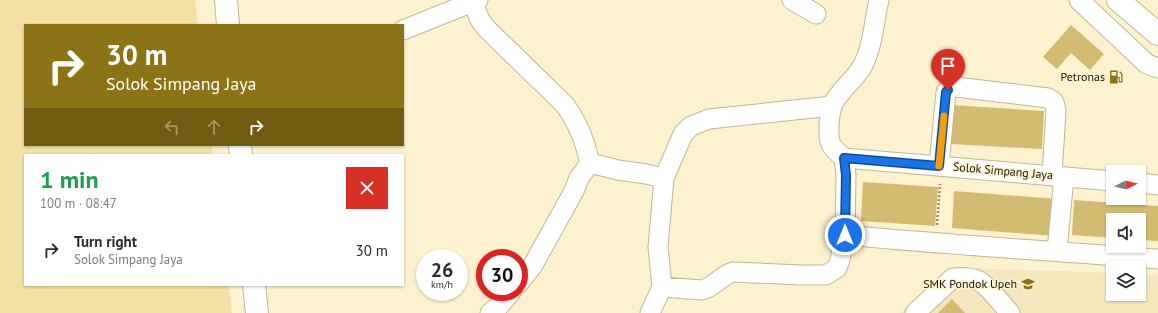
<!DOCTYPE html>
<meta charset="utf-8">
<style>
:root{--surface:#fff;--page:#f2f2f3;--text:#2b2b33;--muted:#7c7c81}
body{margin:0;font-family:"PT Sans",sans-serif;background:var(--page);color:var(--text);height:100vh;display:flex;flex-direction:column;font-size:15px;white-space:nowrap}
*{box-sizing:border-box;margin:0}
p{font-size:13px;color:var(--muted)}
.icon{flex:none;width:22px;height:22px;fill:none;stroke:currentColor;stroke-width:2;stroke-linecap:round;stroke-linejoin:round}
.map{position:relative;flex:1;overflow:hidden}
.details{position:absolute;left:24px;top:154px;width:380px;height:132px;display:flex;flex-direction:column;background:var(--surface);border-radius:0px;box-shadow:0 1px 3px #0004}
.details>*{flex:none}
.guide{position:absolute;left:24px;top:24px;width:380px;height:122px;border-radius:0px;box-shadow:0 1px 3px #0004;background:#8b7316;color:#fff;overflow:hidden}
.needle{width:26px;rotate:83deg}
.controls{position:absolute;left:1106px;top:165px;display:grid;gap:8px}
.controls a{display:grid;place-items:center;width:40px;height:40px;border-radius:0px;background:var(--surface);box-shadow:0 1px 3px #0004;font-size:20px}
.speed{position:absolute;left:416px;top:249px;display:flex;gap:8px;font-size:20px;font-weight:700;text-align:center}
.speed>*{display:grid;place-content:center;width:52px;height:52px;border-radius:50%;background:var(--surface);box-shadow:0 1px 3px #0004;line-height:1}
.speed small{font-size:10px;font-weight:400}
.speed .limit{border:6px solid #d22;background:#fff;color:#111}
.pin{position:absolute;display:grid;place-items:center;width:34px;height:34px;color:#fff;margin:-41px -17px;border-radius:50% 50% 50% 0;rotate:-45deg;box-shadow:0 0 4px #0007}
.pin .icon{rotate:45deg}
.me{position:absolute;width:44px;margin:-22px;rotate:0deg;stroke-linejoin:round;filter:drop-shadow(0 0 3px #0008)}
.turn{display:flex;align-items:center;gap:14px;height:84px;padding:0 16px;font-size:18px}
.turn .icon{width:52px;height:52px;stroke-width:2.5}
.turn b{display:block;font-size:28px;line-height:34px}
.lanes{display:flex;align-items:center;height:38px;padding:0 16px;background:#0003;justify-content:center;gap:20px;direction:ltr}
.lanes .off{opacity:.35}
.round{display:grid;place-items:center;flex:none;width:42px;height:42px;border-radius:0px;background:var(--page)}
.headline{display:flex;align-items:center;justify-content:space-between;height:68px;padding:0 16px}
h1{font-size:24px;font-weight:600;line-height:30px;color:#1e9e55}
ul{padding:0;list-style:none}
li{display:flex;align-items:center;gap:12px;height:56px;padding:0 16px}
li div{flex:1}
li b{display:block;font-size:15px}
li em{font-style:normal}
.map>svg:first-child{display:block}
.built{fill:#f4e7bd}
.green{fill:#f2e0a4}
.building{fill:#d3bc72}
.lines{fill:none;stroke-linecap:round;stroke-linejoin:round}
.minor-casing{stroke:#c0b695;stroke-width:21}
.major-casing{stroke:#c0b695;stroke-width:24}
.path{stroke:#938c73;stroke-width:2.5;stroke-dasharray:2 2;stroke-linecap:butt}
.minor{stroke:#fff;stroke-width:19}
.major{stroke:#fff;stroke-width:22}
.route-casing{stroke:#114b97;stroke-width:10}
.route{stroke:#1a73e8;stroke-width:7}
.slow{stroke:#f59e0b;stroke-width:7}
.labels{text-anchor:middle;stroke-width:3;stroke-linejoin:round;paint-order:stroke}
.poi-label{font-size:12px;fill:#191509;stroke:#fcf2cf;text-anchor:end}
.street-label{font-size:12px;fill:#191509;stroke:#fcf2cf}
</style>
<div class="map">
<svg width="1158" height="313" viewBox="0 0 1158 313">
<rect width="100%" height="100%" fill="#fcf2cf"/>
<path class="built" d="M969 268 1113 273V294H1139V274L1158 275V313H900Z"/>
<path class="green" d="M0 0H195L198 25H25V145H212L213 155H25V285H229L232 313H0Z"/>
<path class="building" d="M1071 25 1104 54 1090 70 1071 53 1057 69 1043 57Z
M952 105 1044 111 1042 149 950 144Z
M863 182 938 187 935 226 861 221Z
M954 191 1058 199 1055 236 952 228Z
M1074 200 1158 206V241L1139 240V220H1113V238L1072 235Z
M952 299 965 313H938Z"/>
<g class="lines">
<g class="minor-casing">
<path id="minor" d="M792 0 816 14
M1079 0 1147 64 1158 68
M473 3 480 20 487 29 565 105C579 125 584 139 590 163
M403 30 478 0
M844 158 1113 181
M939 166 946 92 951 88 956 87 1048 98 1054 102 1056 110 1052 176
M1139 183 1158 185
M845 235C949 245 1054 251 1158 259
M1057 251 1064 177
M519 283 533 265 574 191 579 178 590 163 618 170 646 174 664 178
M662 287 702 290C714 288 721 275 733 272L801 275H826L837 268 840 260 845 235 846 175 844 158C832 148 828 144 829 128 829 121 830 113 832 106 838 91 856 79 863 65 873 45 874 22 879 0
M490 313 499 306 511 292
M650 313 662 287 658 247 664 178 683 134 691 126 709 119 832 106
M915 313 953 278C962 277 971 277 979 281 987 285 1003 305 1010 313"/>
</g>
<g class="major-casing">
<path id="major" d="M226 0 228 25
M1118 0 1158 34
M240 145 241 155
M254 285 257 313"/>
</g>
<path class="path" d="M937 225 940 184"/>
<use href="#minor" class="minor"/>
<use href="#major" class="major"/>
</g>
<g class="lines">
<g class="route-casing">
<path id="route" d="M845 235 846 175 844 158 939 166 946 92 948 90"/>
</g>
<use href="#route" class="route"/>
<path class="slow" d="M939 166 944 116"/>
</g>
<defs>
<g id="fuel-bare" transform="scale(1.08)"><path d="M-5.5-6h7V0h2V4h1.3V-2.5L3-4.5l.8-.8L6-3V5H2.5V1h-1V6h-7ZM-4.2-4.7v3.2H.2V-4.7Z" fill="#8b7316" stroke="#fcf2cf" stroke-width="2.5" paint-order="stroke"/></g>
<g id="school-bare" transform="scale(1.08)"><path d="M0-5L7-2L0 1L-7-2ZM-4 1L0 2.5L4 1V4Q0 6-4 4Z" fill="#8b7316" stroke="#fcf2cf" stroke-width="2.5" paint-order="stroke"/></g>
</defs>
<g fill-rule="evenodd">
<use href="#fuel-bare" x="1116" y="77"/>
<use href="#school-bare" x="1028" y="284"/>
</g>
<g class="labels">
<g class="poi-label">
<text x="1105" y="81">Petronas</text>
<text x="1017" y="288">SMK Pondok Upeh</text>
</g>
<g class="street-label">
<text transform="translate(1003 171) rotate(5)" y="4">Solok Simpang Jaya</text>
</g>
</g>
</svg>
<div class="controls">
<a><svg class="needle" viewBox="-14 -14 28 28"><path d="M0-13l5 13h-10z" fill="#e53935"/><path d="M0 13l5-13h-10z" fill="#7c7c81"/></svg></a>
<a><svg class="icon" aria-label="sound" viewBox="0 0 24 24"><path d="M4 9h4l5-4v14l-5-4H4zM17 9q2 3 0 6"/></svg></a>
<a><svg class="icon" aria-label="layers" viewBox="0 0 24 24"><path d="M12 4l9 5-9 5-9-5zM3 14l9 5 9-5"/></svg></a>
</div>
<div class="speed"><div>26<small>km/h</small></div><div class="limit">30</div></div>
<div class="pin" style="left:948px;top:90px;background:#d93025"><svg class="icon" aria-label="arrive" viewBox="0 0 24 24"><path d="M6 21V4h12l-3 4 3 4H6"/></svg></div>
<svg class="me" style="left:845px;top:235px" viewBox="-20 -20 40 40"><circle r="17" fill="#1a73e8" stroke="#fff" stroke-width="3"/><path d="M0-11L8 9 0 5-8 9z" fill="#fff"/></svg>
<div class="guide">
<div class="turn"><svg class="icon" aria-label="right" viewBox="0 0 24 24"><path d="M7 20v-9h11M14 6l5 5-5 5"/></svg><div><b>30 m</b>Solok Simpang Jaya</div></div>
<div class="lanes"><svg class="icon off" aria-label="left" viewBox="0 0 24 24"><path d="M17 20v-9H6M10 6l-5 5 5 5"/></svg><svg class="icon off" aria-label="ahead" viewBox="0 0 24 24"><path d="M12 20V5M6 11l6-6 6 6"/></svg><svg class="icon" aria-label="right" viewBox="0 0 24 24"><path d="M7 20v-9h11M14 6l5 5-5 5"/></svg></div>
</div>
<section class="details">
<div class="headline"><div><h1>1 min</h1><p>100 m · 08:47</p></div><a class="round" style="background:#d93025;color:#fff"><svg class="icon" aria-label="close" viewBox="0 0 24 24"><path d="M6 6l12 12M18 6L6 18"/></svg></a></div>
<ul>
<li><svg class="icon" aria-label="right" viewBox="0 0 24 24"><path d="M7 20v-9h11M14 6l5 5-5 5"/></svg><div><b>Turn right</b><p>Solok Simpang Jaya</p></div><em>30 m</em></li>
</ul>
</section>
</div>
